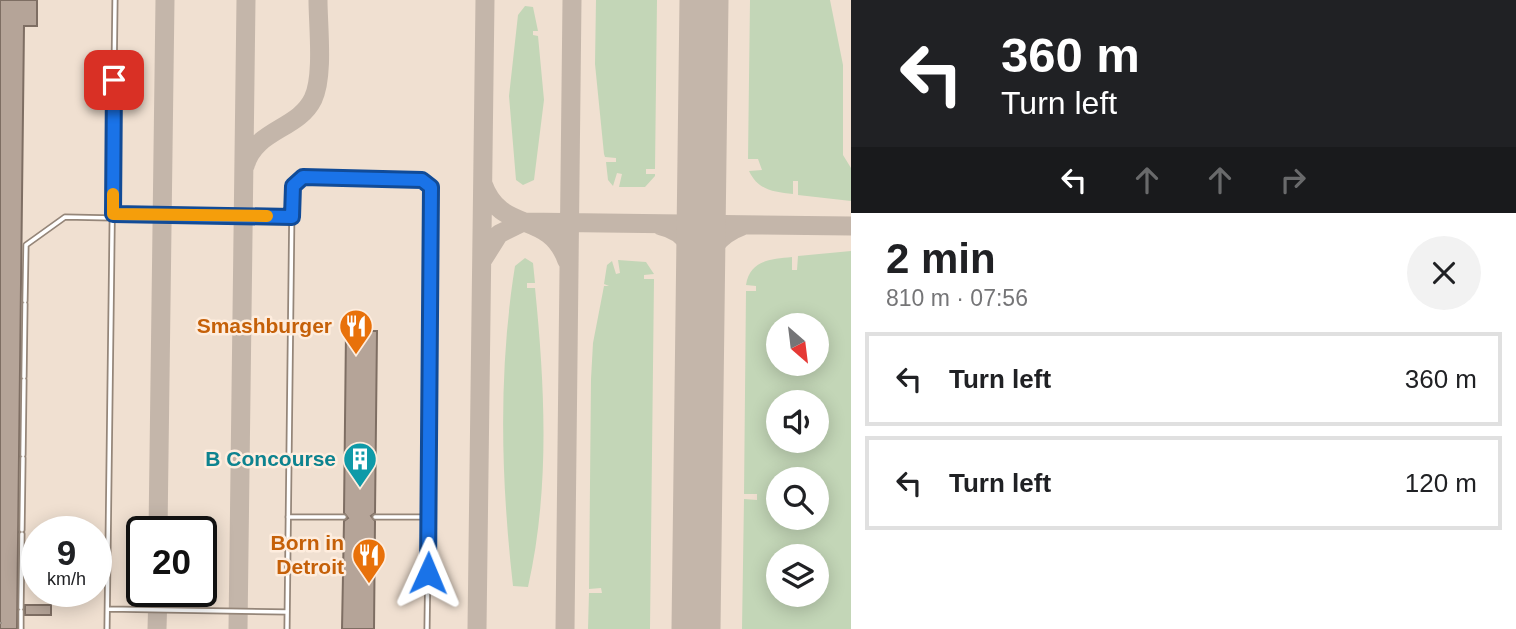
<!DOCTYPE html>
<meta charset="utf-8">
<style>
:root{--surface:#fff;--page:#f2f2f2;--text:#202124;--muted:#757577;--line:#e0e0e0}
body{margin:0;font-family:Helvetica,sans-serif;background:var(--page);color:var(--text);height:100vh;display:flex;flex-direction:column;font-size:26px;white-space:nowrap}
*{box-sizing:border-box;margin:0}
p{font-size:23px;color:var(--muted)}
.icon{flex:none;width:38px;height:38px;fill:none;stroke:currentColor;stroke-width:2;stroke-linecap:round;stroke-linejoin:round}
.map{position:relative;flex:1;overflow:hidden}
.details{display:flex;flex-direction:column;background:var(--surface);width:665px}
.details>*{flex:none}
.banner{background:#202124;color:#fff;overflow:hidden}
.needle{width:46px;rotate:152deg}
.buttons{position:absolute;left:766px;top:313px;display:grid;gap:14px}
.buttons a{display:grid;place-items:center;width:63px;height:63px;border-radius:50%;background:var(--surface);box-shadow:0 4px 18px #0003;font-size:35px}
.speed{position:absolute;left:21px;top:516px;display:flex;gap:14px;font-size:35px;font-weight:700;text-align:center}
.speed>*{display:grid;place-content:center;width:91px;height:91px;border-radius:50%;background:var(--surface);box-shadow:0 4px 18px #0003;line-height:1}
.speed small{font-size:18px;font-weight:400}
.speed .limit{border:4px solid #111;border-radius:10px;background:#fff;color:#111}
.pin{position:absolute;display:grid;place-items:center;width:60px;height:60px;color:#fff;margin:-30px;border-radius:14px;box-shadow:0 4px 10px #0006}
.me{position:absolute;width:77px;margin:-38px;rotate:1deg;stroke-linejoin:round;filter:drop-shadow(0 0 5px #0008)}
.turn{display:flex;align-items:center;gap:24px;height:147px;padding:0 35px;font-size:32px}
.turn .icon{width:91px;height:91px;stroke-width:2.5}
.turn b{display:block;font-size:49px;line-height:60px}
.lanes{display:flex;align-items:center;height:66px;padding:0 35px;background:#0003;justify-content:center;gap:35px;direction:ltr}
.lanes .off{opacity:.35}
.round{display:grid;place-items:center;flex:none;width:74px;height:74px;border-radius:37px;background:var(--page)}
.summary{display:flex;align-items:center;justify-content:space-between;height:119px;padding:0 35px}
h1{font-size:42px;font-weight:800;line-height:52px}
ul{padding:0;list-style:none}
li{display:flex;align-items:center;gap:21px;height:94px;margin:0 14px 10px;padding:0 21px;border:4px solid var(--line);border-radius:0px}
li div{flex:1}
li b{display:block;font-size:26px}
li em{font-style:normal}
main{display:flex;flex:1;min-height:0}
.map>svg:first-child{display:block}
.green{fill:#c3d6b7;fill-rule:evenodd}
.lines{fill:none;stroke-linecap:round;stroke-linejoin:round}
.taxiway{stroke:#c4b6aa;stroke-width:19}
.runway{stroke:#c4b6aa;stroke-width:49}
.building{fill:#b5a498;stroke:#7e6e63;stroke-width:2}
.lane-casing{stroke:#958679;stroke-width:7}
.path{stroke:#9e9388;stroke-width:2;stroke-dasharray:5 3.5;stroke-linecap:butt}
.lane{stroke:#fff;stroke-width:3.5}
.route-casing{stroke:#114b97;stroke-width:18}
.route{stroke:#1a73e8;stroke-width:12}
.slow{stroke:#f59e0b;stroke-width:12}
.labels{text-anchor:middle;stroke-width:5;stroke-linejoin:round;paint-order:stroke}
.food-label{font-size:21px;font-weight:bold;fill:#c56008;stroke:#feedde;text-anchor:end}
.culture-label{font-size:21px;font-weight:bold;fill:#0d838f;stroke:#feedde;text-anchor:end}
</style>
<main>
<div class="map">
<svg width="851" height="629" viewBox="0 0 851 629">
<rect width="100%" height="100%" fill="#f0e0d1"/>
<path class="green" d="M596 0H657L655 169H646V174H655V176L645 187H619L622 174 617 173 613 186 608 180 606 162H616V158L605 157 604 154 595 64Z
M750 0H830L843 65V155L851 168V201L798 195V181H793V194C773 192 758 190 749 171L762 170 758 159H748Z
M525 6 533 7 538 31H533V35L538 36 544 100 534 180 523 185 516 180 509 96 518 15Z
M851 251V629H742L744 499 757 500V494H744L746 291H756V286L746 285C750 260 771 259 792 257V270H797L798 256ZM779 326H817V364H779ZM817 402V441H779V402ZM779 480H817V518H779ZM817 556V595H779V556Z
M525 258 533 263 535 283H527V288H535C545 388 550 489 528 587L513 586C501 480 498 372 515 266Z
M618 260 646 262 654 274 644 275V279H654L650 629H588L589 593H602L601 588 589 589 591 379 593 343 604 286H609L604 284 607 265 612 261 616 274 620 273Z"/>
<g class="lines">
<path class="taxiway" d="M245 166C255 129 298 130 313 99 324 76 318 26 318 0
M483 184C501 235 549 209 567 261
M661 226C691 232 697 258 700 284
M482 261 499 234 523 222 851 226
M701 275C708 251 718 235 742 226
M158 532 165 0
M157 629 158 592
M238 629 246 0
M477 629 485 0
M565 629 572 0"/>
<path class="runway" d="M696 629 704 0"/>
</g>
<path class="building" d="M0 0H37V26H24L17 629H0Z
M346 331H377L375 513 371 516 375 521 374 629H342L344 521 348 518 344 513Z
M25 605H51V615H25Z"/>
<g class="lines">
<g class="lane-casing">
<path id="lane" d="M113 214 292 217
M25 301 26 245 65 217 113 218
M24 377 25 304
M23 455 24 380
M288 517H344
M375 517H429
M22 530 23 458
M21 608 22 534
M108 609 287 612
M21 629V611
M107 629 115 0
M287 629 292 201 296 181 303 177 422 179 429 183 433 191 427 629"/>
</g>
<path class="path" d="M0 623H2"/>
<use href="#lane" class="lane"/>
</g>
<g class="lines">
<g class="route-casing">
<path id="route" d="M114 80 113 214 292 217 293 186 303 177 422 180 431 187 428 573"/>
</g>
<use href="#route" class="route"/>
<path class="slow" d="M113 194V214L267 216"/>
</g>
<defs>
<g id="restaurant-pin" transform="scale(1.75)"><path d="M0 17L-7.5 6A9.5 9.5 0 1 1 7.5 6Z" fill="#e8710a" stroke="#feedde"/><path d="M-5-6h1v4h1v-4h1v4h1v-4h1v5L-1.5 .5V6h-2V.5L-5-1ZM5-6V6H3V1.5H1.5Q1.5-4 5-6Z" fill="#fff"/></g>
<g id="building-pin" transform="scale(1.75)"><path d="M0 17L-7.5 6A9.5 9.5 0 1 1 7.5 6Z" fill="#0f9aa8" stroke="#feedde"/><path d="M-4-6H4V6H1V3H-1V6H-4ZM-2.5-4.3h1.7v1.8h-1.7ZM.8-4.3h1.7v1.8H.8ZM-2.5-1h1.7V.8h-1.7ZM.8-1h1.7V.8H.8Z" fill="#fff"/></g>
</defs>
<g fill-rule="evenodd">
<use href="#restaurant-pin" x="356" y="326"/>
<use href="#building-pin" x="360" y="459"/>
<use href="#restaurant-pin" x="369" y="555"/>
</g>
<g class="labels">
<g class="food-label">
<text x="332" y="333">Smashburger</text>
<text x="344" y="550">Born in<tspan x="344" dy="24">Detroit</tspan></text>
</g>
<g class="culture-label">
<text x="336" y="466">B Concourse</text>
</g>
</g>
</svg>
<div class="buttons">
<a><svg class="needle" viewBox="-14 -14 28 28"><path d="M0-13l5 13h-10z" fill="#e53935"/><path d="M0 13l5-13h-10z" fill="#757577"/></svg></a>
<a><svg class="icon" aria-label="sound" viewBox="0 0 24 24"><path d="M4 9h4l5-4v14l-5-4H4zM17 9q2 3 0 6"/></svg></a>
<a><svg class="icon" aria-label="search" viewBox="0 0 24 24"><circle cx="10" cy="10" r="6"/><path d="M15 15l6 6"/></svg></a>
<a><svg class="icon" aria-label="layers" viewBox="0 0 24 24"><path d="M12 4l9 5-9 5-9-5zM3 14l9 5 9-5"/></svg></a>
</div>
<div class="speed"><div>9<small>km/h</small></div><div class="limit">20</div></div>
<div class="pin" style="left:114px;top:80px;background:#d93025"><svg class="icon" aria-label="arrive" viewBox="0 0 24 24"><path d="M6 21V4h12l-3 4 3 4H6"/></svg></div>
<svg class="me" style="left:428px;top:573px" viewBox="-20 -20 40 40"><path d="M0-17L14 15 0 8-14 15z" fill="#1a73e8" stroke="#fff" stroke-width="4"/></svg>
</div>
<section class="details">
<div class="banner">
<div class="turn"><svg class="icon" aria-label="left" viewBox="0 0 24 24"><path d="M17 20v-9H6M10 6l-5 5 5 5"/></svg><div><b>360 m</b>Turn left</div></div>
<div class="lanes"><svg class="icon" aria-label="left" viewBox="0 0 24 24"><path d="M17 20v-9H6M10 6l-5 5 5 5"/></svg><svg class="icon off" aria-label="ahead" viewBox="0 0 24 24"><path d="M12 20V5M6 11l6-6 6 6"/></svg><svg class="icon off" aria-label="ahead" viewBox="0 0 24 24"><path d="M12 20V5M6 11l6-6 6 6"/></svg><svg class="icon off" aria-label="right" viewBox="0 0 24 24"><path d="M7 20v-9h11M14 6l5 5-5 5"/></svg></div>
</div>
<div class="summary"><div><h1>2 min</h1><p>810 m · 07:56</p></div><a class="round"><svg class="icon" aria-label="close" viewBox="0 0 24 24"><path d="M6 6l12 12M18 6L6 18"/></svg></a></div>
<ul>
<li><svg class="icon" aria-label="left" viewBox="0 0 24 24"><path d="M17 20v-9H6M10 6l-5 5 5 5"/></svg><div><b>Turn left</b></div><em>360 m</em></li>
<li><svg class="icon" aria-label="left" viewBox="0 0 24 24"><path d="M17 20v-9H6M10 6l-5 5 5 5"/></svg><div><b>Turn left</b></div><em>120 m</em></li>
</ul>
</section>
</main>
